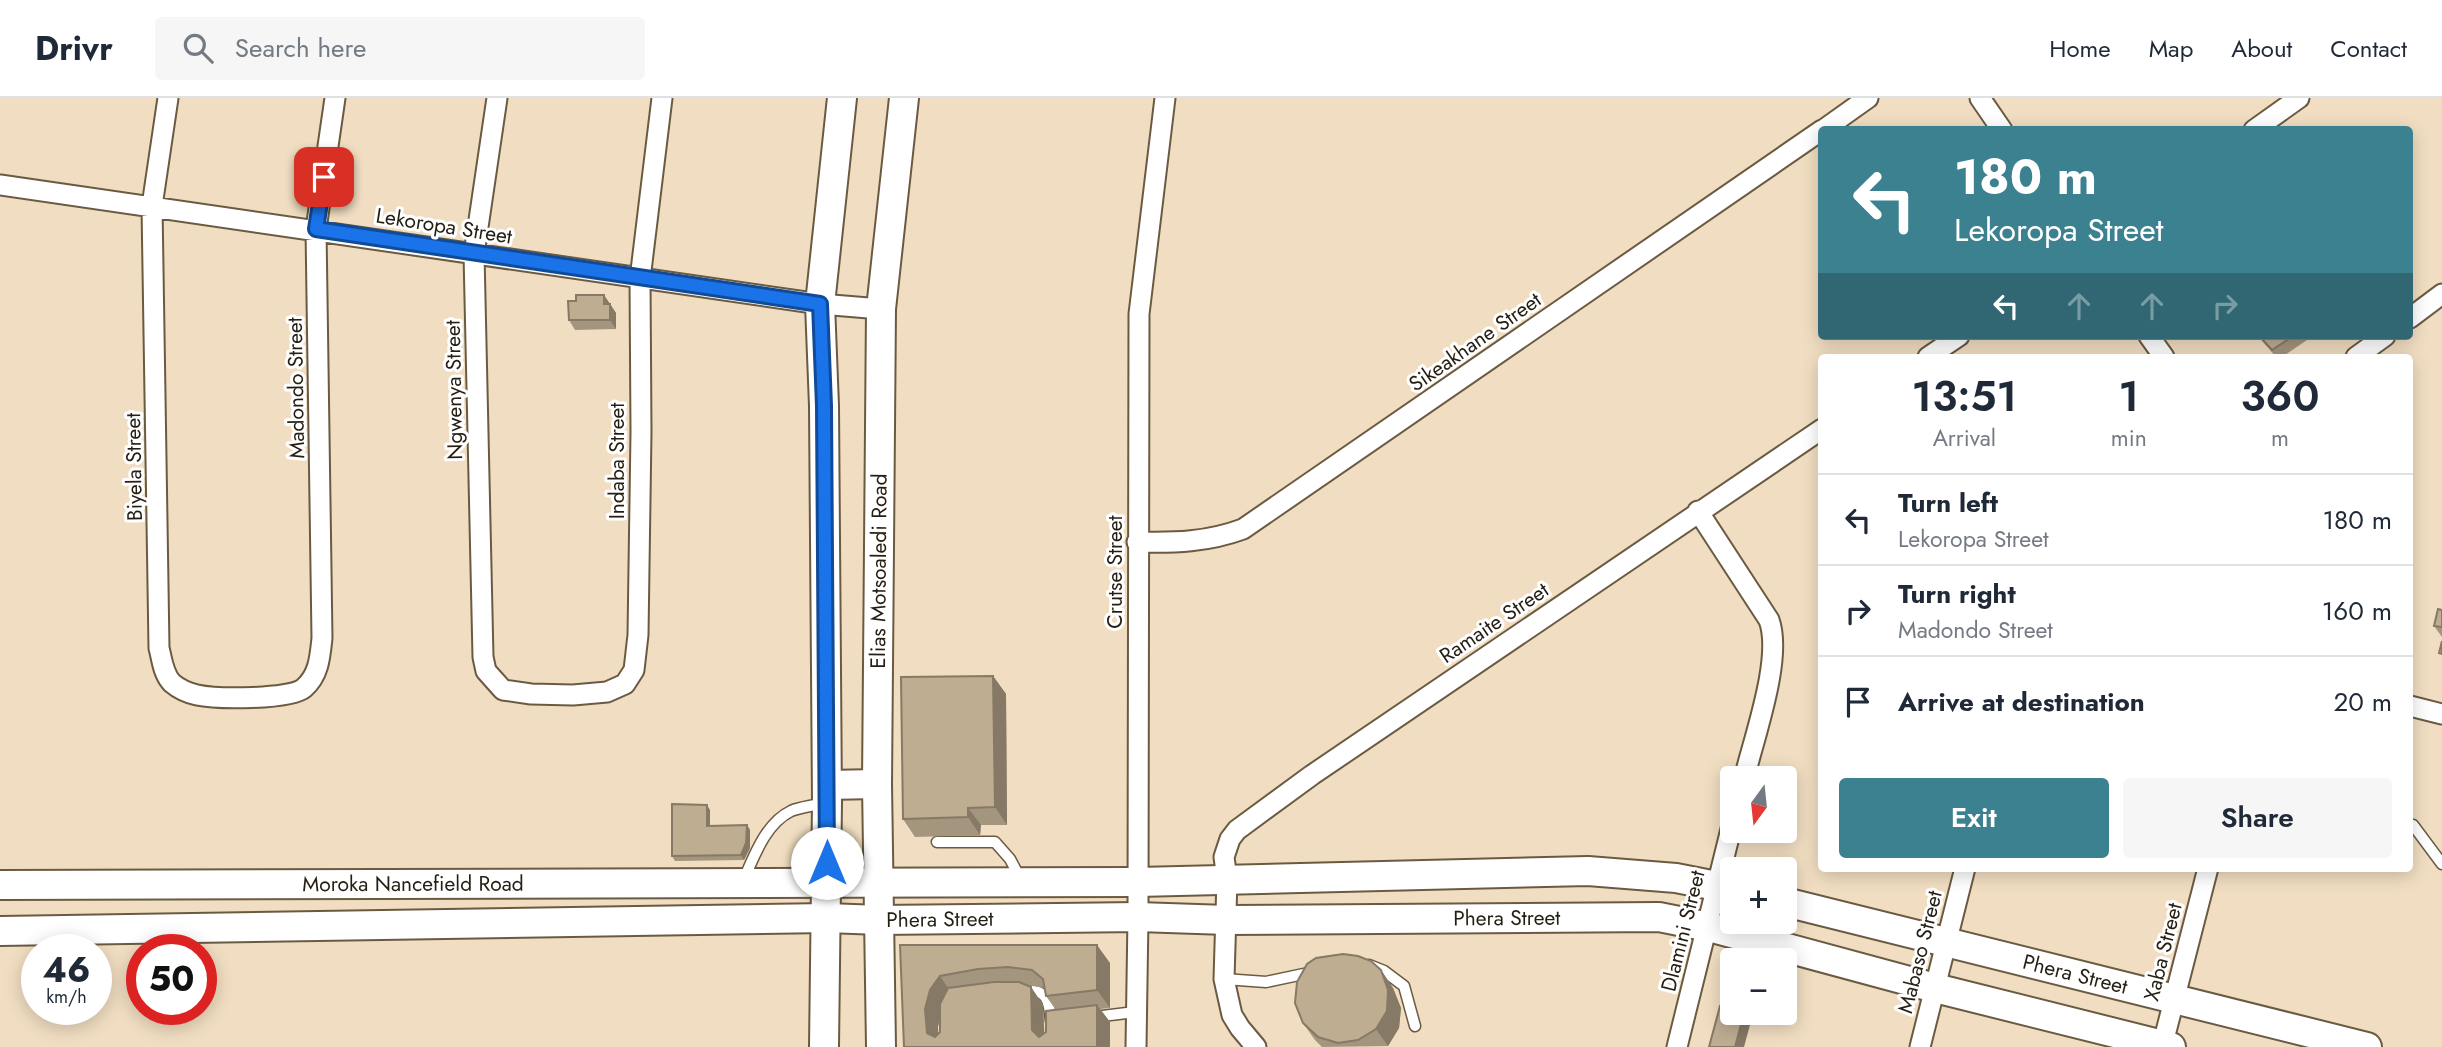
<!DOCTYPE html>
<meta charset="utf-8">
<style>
:root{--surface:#fff;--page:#f6f6f7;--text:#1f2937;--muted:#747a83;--line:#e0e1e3;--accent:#3c818f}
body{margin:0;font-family:Jost,sans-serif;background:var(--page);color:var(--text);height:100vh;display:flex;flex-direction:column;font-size:26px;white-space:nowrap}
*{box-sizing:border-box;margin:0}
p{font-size:23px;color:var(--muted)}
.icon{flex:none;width:38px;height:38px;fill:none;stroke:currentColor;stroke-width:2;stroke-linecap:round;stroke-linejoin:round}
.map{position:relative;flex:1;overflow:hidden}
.panel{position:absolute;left:1818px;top:256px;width:595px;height:518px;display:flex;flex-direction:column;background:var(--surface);border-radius:7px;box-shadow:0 4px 18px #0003}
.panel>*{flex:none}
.guide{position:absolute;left:1818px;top:28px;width:595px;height:214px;border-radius:7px;box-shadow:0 4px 18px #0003;background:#3c818f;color:#fff;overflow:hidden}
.needle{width:46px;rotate:195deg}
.tools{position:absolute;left:1720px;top:668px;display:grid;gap:14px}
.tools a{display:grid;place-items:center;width:77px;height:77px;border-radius:7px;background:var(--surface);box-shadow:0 4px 18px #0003;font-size:35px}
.speed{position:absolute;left:21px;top:836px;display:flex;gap:14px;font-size:35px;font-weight:700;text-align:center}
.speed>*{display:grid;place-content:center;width:91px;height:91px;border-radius:50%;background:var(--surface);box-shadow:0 4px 18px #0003;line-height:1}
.speed small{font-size:18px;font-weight:400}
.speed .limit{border:10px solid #d22;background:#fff;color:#111}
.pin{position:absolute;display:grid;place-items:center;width:60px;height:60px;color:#fff;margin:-30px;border-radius:14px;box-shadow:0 4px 10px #0006}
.me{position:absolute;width:77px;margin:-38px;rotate:0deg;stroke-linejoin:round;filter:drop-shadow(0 0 5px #0008)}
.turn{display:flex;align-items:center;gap:24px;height:147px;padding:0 21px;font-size:32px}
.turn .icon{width:91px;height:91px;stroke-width:2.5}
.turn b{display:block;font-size:49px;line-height:60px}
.lanes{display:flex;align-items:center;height:66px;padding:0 21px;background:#0003;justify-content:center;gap:35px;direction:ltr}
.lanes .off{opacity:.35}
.eta{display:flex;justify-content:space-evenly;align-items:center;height:119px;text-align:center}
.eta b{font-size:42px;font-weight:600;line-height:49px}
.cta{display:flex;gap:14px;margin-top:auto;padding:14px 21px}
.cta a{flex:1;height:80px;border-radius:7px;background:var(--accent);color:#fff;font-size:28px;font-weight:600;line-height:80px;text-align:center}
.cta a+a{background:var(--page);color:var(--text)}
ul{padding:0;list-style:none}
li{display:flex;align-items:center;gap:21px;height:91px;padding:0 21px;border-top:2px solid var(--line)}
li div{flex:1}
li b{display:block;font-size:26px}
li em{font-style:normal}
header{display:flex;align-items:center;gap:42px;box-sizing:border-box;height:98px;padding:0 35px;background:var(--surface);border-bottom:2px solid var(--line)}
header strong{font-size:33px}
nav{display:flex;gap:38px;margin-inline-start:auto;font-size:24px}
.search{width:490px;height:63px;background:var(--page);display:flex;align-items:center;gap:18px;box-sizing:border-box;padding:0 24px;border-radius:7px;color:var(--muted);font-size:26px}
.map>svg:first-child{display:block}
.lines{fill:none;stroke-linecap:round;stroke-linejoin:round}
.lane-casing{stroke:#6b5a42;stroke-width:13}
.street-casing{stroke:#6b5a42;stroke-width:23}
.secondary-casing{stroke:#6b5a42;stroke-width:32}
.lane{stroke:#fff;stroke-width:10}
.street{stroke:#fff;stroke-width:19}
.secondary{stroke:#fff;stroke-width:28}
.wall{fill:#a4957e;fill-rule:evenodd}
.shaded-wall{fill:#867966}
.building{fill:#bfad92;stroke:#867966;stroke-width:2}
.route-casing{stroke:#114b97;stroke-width:18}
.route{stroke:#1a73e8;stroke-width:12}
.labels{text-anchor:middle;stroke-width:6;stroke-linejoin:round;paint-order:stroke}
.street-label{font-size:21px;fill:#241e13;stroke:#fff}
</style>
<header>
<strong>Drivr</strong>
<div class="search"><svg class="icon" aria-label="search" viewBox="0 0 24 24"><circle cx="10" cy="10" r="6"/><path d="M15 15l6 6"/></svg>Search here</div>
<nav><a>Home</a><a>Map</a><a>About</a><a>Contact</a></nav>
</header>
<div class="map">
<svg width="2442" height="949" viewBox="0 0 2442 949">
<rect width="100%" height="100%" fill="#f1dec2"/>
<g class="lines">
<g class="lane-casing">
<path id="lane" d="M2413 727 2442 766
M937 744H995L1010 761 1020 780
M744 781C754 758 766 725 791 713 800 709 813 708 823 705
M1369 867 1384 873 1404 888 1415 928
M1224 881 1266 884 1313 874
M1022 893C1047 890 1049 902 1051 923
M1094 919 1135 914"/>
</g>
<g class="street-casing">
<path id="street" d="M168 0 152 108 159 550C162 561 163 576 172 585 179 591 188 595 197 597 216 601 290 602 304 590 319 577 320 559 322 540L316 131 335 0
M497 0 474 156 483 559 486 573 503 592 531 596 573 597 607 594 625 586 634 572 638 537 641 334 640 181 662 0
M1980 0 2002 32
M1823 32 1868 0
M2254 32 2299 0
M0 87 820 206 881 211
M2410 220 2442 196
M2149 238 2164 259
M1928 259 1959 238
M2356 259 2385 238
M1698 413 1769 522C1783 560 1754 639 1744 681
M1137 444C1175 445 1208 444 1243 431L1822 32
M2410 608 2442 616
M1136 949 1138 819 1139 216 1165 0
M1256 949 1240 930 1232 917 1224 881 1227 781 1224 759 1230 741 1237 732 1312 677 1822 331
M1677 949 1732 727
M1920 949 1965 770
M2162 949 2208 770"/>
</g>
<g class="secondary-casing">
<g id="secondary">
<path d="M827 687 877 686"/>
<path id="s1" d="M0 787 1138 784 1588 773 1676 780 1732 791"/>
<path id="s2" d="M1785 804 2367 949"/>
<path id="s3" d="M0 833 827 820 880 822 1138 819 1227 822 1659 819 1709 829 1935 890 2171 949"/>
<path d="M824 949 827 704 824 308 820 206 842 0"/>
<path id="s4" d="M881 949 877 686 881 211 904 0"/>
</g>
</g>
<use href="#lane" class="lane"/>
<use href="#street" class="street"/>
<use href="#secondary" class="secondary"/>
</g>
<path class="wall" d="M604 197 616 215V231L575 232 569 222 576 203Z
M2258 238H2313L2282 259H2276Z
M2442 512V539L2434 528Z
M993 578 1006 596 1007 727H981L980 737 915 739 903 721Z
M710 712V728L747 727 750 732V750L744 762 675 763 672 758Z
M900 847 1110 865V910L1100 911 1110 924V949H904ZM1026 887 1045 890 1046 898 1056 912 1046 934 1044 936 1043 907 1031 889ZM940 916V934L938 936V929Z
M1381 872 1393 890 1401 910 1399 930 1388 948 1322 949 1315 942 1303 925Z"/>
<path class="shaded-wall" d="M604 197 616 215V231L610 222 604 206Z
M993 578 1006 596 1007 727 995 709Z
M707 707 710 712V733L707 728Z
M968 710 981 727 980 737 968 719Z
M747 727 750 732V750L744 762 741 757Z
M1097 847 1110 865V910L1097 892Z
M1381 872 1393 890 1401 910 1399 930 1388 948 1376 931Z
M940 878 952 896 942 909 938 929 939 949 927 935 925 911 930 892Z
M1031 889 1043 907 1045 949 1032 932Z
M1097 907 1110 924V949H1097Z
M1744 915H1745L1751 923 1744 949H1735Z"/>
<path class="building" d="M576 197H604V206H610V222H569L568 203H576Z
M2259 238H2293L2272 252Z
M2438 511 2442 512V529L2434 528Z
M2442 543V556L2439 555Z
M993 578 995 709 968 710V719L903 721 901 579Z
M672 706 707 707V728L747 727 746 745 741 757 672 758Z
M900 847H1097V892L1046 898 1043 881 1032 872 1008 869 978 871 940 878 930 892 925 911 927 935 935 939 940 934V906L948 890 994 884H1019L1031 889 1032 932 1039 939 1046 934V913L1097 907V949H904Z
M1343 856 1358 858 1371 863 1381 872 1388 892 1387 913 1376 931 1358 942 1338 945 1318 939 1303 925 1295 905 1297 884 1307 866 1316 860Z
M1720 908 1732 911V915H1744L1735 949H1709Z"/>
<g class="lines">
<g class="route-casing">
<path id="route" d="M324 79 316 131 820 206 824 308 827 765"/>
</g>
<use href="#route" class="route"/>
</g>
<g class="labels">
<g class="street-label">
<text transform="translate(444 128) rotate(9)" y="7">Lekoropa Street</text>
<text transform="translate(1475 244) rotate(-35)" y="7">Sikeakhane Street</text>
<text transform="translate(296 290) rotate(-91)" y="7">Madondo Street</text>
<text transform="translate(454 292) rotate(-91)" y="7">Ngwenya Street</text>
<text transform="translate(617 363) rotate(-90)" y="7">Indaba Street</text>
<text transform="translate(134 369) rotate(-91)" y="7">Biyela Street</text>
<text dy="7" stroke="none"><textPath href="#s4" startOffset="476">Elias Motsoaledi Road</textPath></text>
<text transform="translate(1115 474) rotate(-90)" y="7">Crutse Street</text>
<text transform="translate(1494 525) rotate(-34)" y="7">Ramaite Street</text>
<text dy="7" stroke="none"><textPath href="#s1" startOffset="413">Moroka Nancefield Road</textPath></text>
<text dy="7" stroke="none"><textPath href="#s3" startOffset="1507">Phera Street</textPath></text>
<text dy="7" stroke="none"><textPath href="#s3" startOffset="940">Phera Street</textPath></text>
<text transform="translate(1683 833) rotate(-76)" y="7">Dlamini Street</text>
<text transform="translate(1920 854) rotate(-76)" y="7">Mabaso Street</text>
<text transform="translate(2163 854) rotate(-76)" y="7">Xaba Street</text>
<text dy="7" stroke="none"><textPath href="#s2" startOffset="299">Phera Street</textPath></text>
</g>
</g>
</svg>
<div class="tools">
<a><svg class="needle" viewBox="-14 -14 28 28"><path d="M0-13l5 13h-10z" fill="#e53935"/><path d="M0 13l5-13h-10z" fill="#747a83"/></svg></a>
<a>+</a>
<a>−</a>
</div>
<div class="speed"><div>46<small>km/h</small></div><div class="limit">50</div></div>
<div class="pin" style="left:324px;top:79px;background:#d93025"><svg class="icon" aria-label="arrive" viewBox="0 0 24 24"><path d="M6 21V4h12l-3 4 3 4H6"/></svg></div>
<svg class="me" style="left:827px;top:765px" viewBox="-20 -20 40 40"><circle r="19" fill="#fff"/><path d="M0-13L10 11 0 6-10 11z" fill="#1a73e8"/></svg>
<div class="guide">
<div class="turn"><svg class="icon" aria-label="left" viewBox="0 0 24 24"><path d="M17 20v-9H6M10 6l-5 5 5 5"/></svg><div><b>180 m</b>Lekoropa Street</div></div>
<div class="lanes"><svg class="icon" aria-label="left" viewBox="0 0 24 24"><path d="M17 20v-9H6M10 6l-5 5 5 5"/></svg><svg class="icon off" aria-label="ahead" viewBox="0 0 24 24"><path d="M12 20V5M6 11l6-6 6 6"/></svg><svg class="icon off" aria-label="ahead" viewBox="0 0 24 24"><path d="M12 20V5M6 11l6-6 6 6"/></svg><svg class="icon off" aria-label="right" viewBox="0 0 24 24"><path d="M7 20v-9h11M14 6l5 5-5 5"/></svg></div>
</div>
<section class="panel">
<div class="eta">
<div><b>13:51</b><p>Arrival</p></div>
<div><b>1</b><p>min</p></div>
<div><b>360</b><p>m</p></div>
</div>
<ul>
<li><svg class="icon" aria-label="left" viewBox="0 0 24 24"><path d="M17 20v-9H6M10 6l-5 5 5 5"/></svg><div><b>Turn left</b><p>Lekoropa Street</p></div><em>180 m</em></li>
<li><svg class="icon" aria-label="right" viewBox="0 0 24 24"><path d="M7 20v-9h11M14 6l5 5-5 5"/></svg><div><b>Turn right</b><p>Madondo Street</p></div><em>160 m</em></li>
<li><svg class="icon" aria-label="arrive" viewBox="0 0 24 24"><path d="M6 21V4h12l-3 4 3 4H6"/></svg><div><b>Arrive at destination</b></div><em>20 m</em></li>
</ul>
<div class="cta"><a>Exit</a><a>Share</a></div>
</section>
</div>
